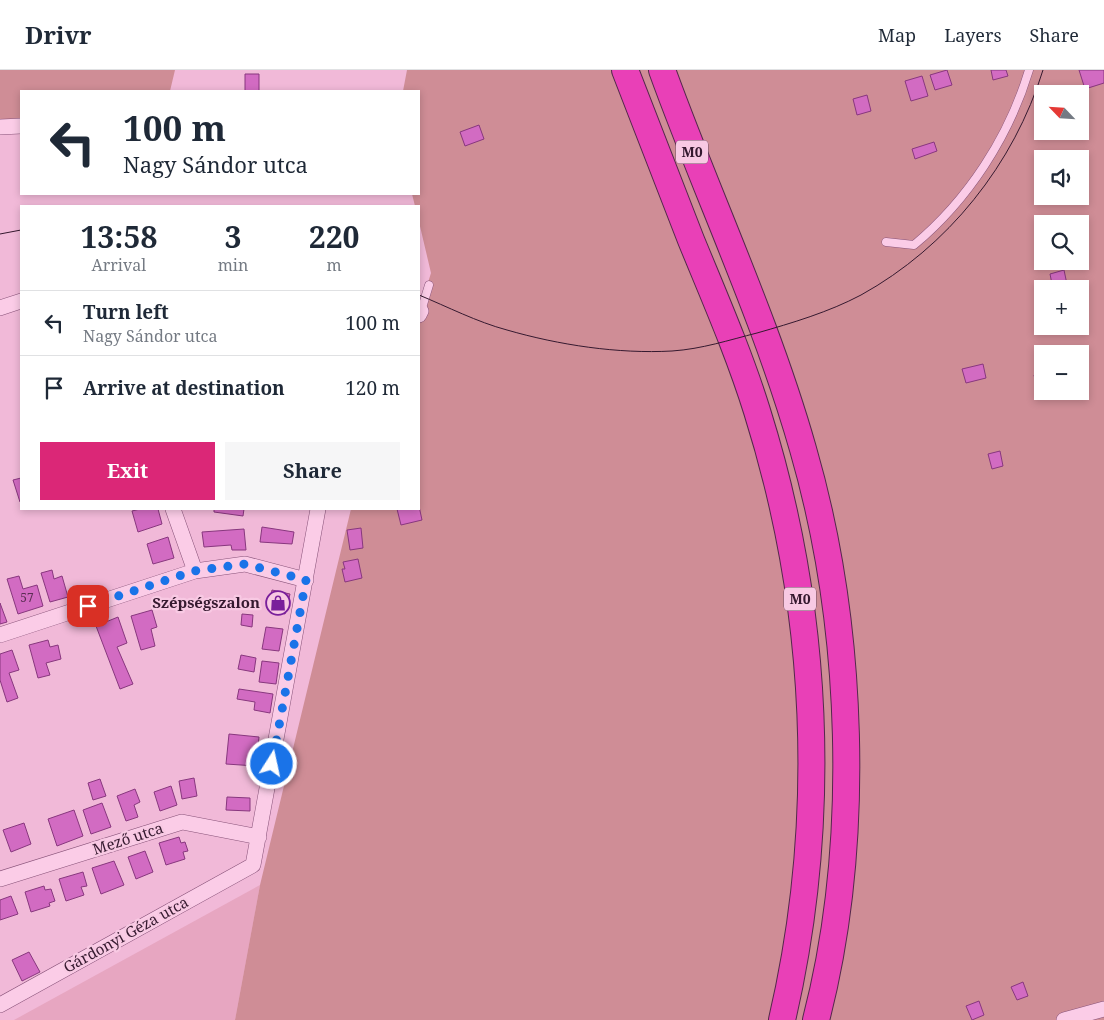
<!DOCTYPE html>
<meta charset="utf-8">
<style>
:root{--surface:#fff;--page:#f6f6f7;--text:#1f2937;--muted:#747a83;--line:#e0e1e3;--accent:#db2777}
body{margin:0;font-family:"Noto Serif",serif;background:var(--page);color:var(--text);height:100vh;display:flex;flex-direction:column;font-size:19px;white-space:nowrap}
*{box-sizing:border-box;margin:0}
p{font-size:16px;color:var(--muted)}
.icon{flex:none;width:28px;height:28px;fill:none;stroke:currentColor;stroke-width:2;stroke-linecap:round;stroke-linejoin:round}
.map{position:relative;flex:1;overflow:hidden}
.details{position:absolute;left:20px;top:135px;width:400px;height:305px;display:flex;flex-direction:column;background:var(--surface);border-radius:0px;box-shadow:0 2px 8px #0003}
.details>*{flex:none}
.hud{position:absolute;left:20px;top:20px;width:400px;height:105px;border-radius:0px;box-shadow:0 2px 8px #0003;background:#fff;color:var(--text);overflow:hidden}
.needle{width:32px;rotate:295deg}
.fabs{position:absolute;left:1034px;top:15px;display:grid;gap:10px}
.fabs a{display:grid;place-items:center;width:55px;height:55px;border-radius:0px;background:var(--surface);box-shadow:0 2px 8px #0003;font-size:25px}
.pin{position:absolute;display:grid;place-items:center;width:42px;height:42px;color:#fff;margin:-21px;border-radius:10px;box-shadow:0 2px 8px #0006}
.me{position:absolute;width:55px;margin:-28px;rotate:10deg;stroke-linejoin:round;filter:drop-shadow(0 0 4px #0008)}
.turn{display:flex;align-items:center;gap:18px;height:105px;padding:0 20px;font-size:22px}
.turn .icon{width:65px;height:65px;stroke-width:2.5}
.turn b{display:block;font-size:35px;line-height:42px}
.eta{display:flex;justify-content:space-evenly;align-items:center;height:85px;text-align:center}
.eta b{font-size:30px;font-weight:700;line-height:35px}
.cta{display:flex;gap:10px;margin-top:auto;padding:10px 20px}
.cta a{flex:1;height:58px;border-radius:0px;background:var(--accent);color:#fff;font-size:20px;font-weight:700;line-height:58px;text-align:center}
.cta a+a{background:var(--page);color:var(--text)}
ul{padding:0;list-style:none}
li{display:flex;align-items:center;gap:15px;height:65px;padding:0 20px;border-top:1px solid var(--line)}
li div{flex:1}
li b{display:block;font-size:19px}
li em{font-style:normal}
header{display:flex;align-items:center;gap:30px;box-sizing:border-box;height:70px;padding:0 25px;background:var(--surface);border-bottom:1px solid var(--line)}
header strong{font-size:24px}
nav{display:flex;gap:28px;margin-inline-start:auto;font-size:18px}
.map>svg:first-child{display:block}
.farmland{fill:#e7a6c1}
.green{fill:#cf8d96;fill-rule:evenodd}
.building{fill:#d26bc2;stroke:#88377e}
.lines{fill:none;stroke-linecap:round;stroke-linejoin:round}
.lane-casing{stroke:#885379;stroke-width:9}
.street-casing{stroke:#885379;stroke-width:16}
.highway-casing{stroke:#54284b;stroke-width:28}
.lane{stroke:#fbcce7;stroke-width:8}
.street{stroke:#fbcce7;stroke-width:15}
.highway{stroke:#e940b7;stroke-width:26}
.tram{stroke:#35192f;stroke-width:1}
.route{stroke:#1a73e8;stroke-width:9;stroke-dasharray:0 16.2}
.labels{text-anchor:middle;stroke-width:4.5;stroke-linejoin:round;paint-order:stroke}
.number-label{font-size:12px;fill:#5c2e54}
.shield{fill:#f8c9e3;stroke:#704e65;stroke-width:1}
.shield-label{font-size:14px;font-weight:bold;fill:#35192f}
.poi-label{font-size:15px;font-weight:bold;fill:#35192f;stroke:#f8c9e3;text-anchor:end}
.street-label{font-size:15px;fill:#35192f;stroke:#f8c9e3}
</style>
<header>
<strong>Drivr</strong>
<nav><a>Map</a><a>Layers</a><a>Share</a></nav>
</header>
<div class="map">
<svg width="1104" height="950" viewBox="0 0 1104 950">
<rect width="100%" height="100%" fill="#f1b9d8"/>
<path class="farmland" d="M260 815 235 950H14Z"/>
<path class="green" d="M0 0H175L170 21H21V56L0 57Z
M407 0H1104V950H235L260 815 351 439H419V241L431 203 419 152V136H415L412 124H419V21H403ZM1042 24H1080V61H1042ZM1042 89H1080V126H1042ZM1042 154H1080V191H1042ZM1042 219H1080V256H1042ZM1042 284H1080V321H1042Z"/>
<path class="building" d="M947 0 952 15 935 20 930 5Z
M991 0H1006L1008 6 993 10Z
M1079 0H1104V13L1085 19Z
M245 4H259V21H245Z
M922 6 928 26 911 31 905 11Z
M867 25 871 41 857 45 853 29Z
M479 55 484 69 465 76 460 62Z
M934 72 937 81 915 89 912 79Z
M1064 200 1068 219H1053L1050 204Z
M983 294 986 308 966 313 962 299Z
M1042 303V321H1053L1039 325 1034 305Z
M1000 381 1003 396 992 399 988 384Z
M21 408V432H20L13 410Z
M419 436 422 450 401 455 397 439H419Z
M140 439H158L162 454 138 462 132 441Z
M214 439H244L243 446 214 442Z
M262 457 294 462 292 474 260 472Z
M361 458 363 478 350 480 347 460Z
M244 459 246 480H232L231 475 204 477 202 462Z
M168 467 174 488 153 494 147 474Z
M358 489 362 508 345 512 342 499H345L343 492Z
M52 500 54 509 62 506 68 527 50 532 41 503Z
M19 506 23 519 37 515 43 536 18 544 7 509Z
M272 520 290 524 285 544 268 540Z
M0 533 7 552 0 554Z
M152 540 157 557 151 559 155 576 141 580 131 546Z
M242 544 253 545 252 557 241 555Z
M118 547 127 573 117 577 133 614 120 619 96 556Z
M266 557 283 559 279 581 262 579Z
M48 570 50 577 58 575 61 589 46 593 50 605 38 608 29 575Z
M12 580 19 600 9 603 18 628 7 632 0 610V584Z
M241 585 256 588 254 602 238 599Z
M262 591 279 593 276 614 259 612Z
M239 619 273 624 270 643 254 640 255 632 237 629Z
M229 664 259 667 256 696 226 694Z
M194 708 197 726 182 729 179 711Z
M100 709 106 726 93 730 88 713Z
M171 716 177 735 160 741 154 722Z
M135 719 140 732 134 735 138 747 126 751 117 726Z
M227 727 250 728V741L226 740Z
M102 733 111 757 91 764 83 740Z
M74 740 83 766 57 776 48 749Z
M24 753 31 774 11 782 3 760Z
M179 767 181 773 185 772 188 781 183 782 185 789 166 795 159 773Z
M145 781 153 802 136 809 128 787Z
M114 791 124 815 101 824 92 798Z
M83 802 87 816 81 817 84 825 66 831 59 809Z
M44 816 45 820 51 819 55 831 49 833 50 836 31 842 25 822Z
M11 826 18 844 0 850V830Z
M29 882 40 902 22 911 12 890Z
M1023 912 1028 926 1017 930 1011 917Z
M979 931 984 945 972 950 966 936Z"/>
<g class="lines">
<g class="lane-casing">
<path id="lane" d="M886 172 914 175C968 130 1009 67 1029 0
M421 241 429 215"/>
</g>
<g class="street-casing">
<path id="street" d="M0 57 21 56
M0 238 21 231
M419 245 421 241
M173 439 195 501
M0 565 195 501 245 494 306 510
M0 809 182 752 259 767
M0 935 253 795 318 439
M1064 950 1104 939"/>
</g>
<g class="highway-casing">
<path id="highway" d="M625 0C647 57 669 114 691 170 714 226 739 283 757 341 819 538 829 748 782 950
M662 0C708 127 766 249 803 379 854 555 862 772 816 950"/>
</g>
<use href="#lane" class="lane"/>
<use href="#street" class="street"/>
<use href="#highway" class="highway"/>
<path class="tram" d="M0 164 21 160
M419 225C448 237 477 252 507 260 559 275 618 284 672 281 702 279 729 270 757 263 792 253 829 242 861 225 948 177 1014 94 1043 0"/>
</g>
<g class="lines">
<path class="route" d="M88 536 194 501 245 494 306 510 272 694"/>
</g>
<defs>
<g id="shop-ring" transform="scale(1.25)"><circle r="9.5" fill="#f8c9e3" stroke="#791f9b" stroke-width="1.5"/><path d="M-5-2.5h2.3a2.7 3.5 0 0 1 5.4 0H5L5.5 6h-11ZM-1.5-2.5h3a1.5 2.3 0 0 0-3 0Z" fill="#791f9b"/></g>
</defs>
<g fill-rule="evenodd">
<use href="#shop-ring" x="278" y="533"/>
</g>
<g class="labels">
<g class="number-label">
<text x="27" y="532">57</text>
</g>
<g class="shield">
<rect x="676" y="70.5" width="32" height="23" rx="4"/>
<rect x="784" y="517.5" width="32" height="23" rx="4"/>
</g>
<g class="shield-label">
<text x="692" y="87">M0</text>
<text x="800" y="534">M0</text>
</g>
<g class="poi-label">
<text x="260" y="538">Szépségszalon</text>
</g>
<g class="street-label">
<text transform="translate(128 769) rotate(-18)" y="5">Mező utca</text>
<text transform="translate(126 865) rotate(-29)" y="5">Gárdonyi Géza utca</text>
</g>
</g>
</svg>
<div class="fabs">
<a><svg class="needle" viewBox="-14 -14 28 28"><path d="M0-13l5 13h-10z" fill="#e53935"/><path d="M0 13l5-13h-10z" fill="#747a83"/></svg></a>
<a><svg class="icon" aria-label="sound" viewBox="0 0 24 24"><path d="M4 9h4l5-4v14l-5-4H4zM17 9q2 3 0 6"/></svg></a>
<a><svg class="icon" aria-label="search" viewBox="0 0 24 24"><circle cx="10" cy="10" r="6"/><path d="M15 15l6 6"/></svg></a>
<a>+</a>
<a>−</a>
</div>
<div class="pin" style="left:88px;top:536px;background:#d93025"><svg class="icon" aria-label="arrive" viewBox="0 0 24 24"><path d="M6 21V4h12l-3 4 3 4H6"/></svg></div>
<svg class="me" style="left:272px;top:694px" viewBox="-20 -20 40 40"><circle r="17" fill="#1a73e8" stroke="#fff" stroke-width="3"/><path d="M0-11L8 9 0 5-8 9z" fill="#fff"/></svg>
<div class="hud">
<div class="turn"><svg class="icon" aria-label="left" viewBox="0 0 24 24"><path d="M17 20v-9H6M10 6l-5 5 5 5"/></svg><div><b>100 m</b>Nagy Sándor utca</div></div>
</div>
<section class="details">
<div class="eta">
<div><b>13:58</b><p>Arrival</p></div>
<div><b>3</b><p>min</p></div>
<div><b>220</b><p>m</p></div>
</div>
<ul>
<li><svg class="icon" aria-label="left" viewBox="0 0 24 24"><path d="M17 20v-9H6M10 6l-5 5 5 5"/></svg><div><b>Turn left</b><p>Nagy Sándor utca</p></div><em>100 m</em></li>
<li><svg class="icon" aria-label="arrive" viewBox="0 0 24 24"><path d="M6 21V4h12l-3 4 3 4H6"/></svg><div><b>Arrive at destination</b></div><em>120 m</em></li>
</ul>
<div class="cta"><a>Exit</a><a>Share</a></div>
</section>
</div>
